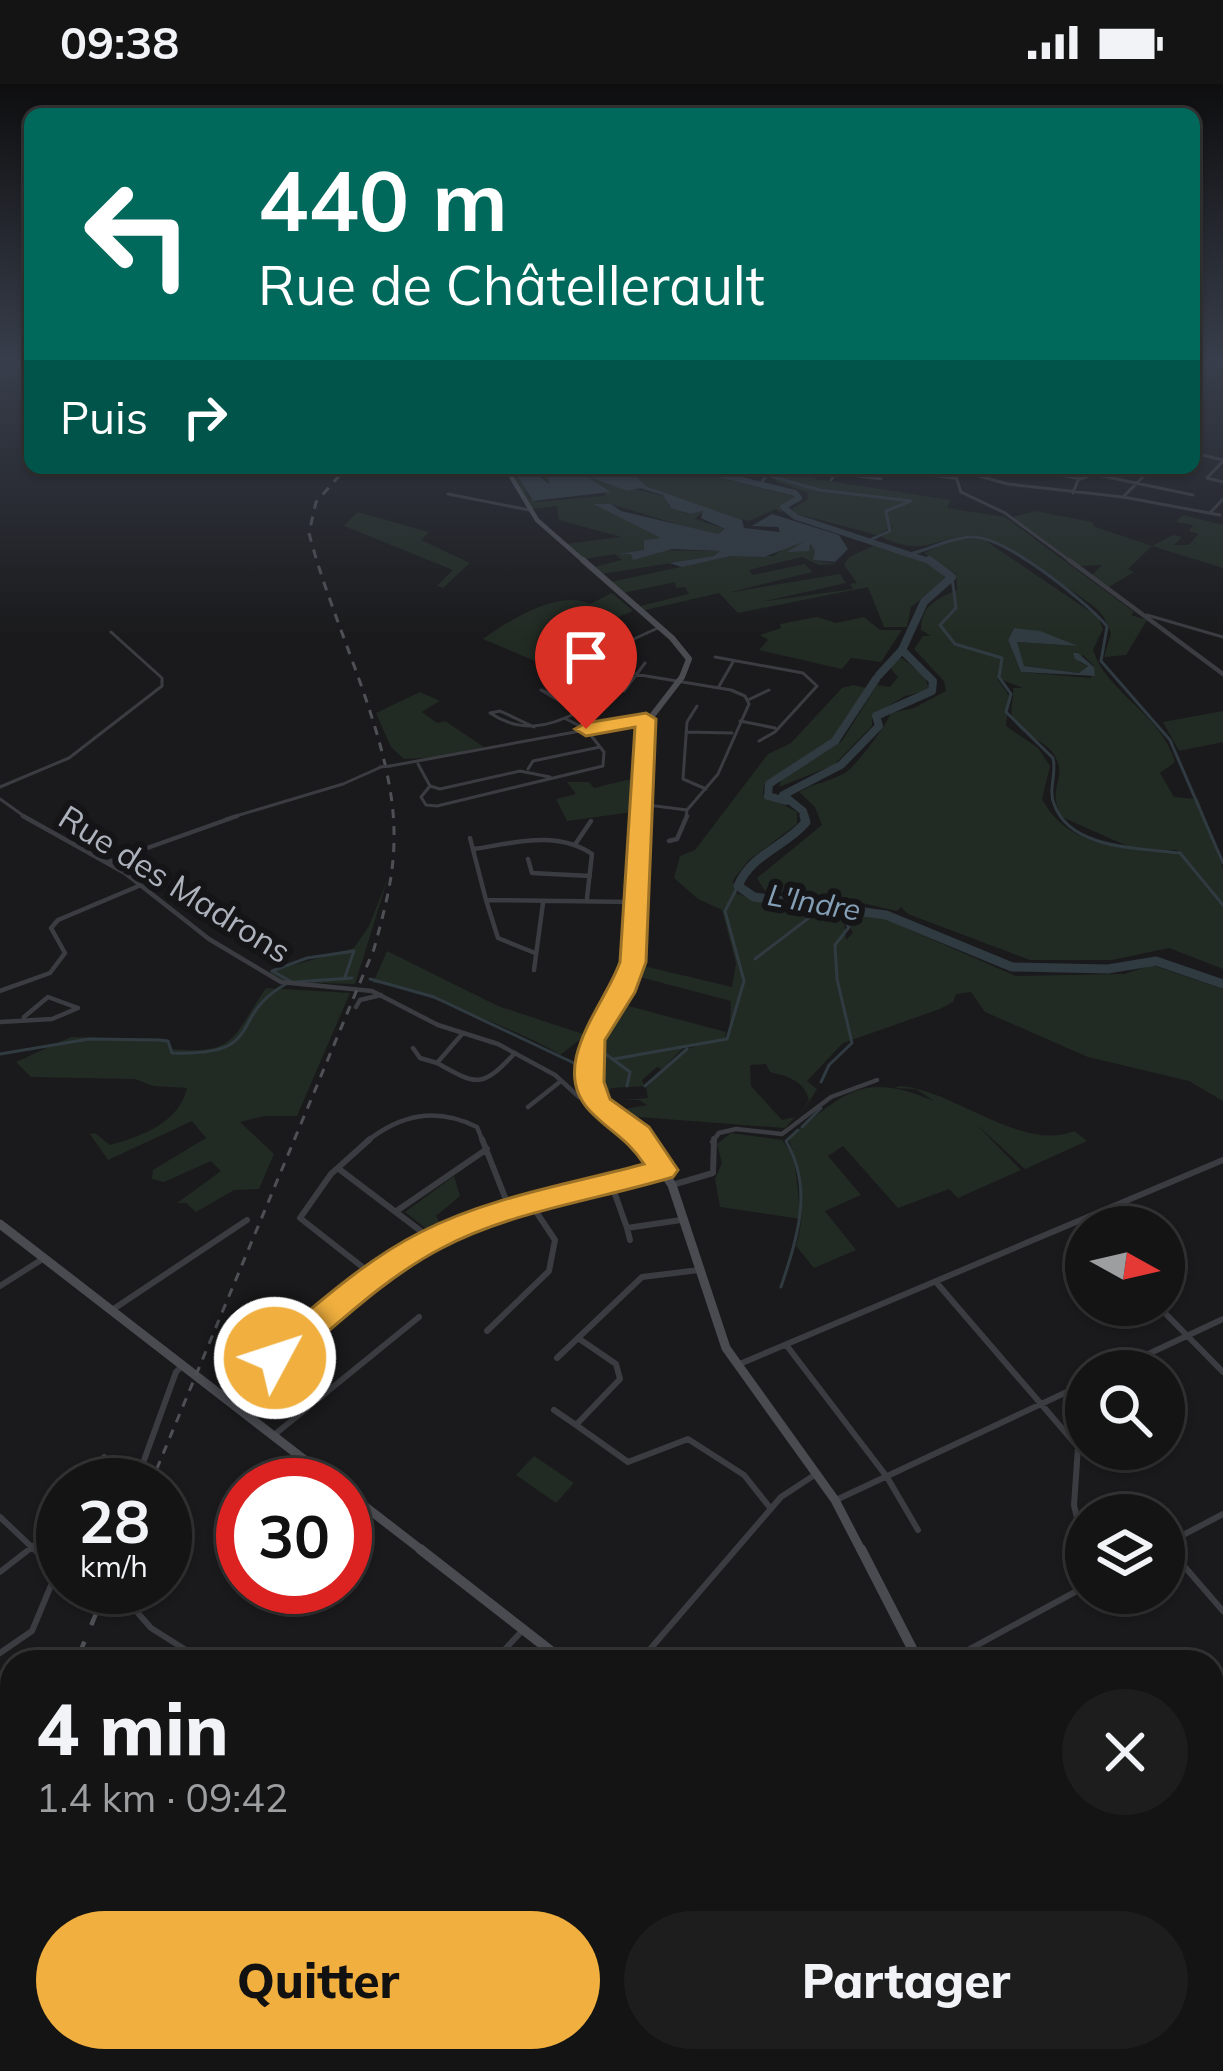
<!DOCTYPE html>
<html lang="fr">
<meta charset="utf-8">
<style>
:root{--surface:#141415;--page:#1d1d1e;--text:#f1f3f6;--muted:#9d9ea0;--line:#333334;--accent:#f0af3e}
body{margin:0;font-family:Mulish,sans-serif;background:var(--page);color:var(--text);height:100vh;display:flex;flex-direction:column;font-size:45px;white-space:nowrap}
*{box-sizing:border-box;margin:0}
p{font-size:39px;color:var(--muted)}
.icon{flex:none;width:66px;height:66px;fill:none;stroke:currentColor;stroke-width:2;stroke-linecap:round;stroke-linejoin:round}
.map{position:relative;flex:1;overflow:hidden}
.panel{position:absolute;left:0px;top:1566px;width:1224px;height:423px;display:flex;flex-direction:column;background:var(--surface);border-radius:36px 36px 0 0;box-shadow:0 3px 9px #0004,0 0 0 3px var(--line)}
.panel>*{flex:none}
.guide{position:absolute;left:24px;top:24px;width:1176px;height:366px;border-radius:18px;box-shadow:0 3px 9px #0004,0 0 0 3px var(--line);background:#00695c;color:#fff;overflow:hidden}
.needle{width:78px;rotate:98deg}
.buttons{position:absolute;left:1065px;top:1122px;display:grid;gap:24px}
.buttons a{display:grid;place-items:center;width:120px;height:120px;border-radius:50%;background:var(--surface);box-shadow:0 3px 9px #0004,0 0 0 3px var(--line);font-size:60px}
.speed{position:absolute;left:36px;top:1374px;display:flex;gap:24px;font-size:60px;font-weight:700;text-align:center}
.speed>*{display:grid;place-content:center;width:156px;height:156px;border-radius:50%;background:var(--surface);box-shadow:0 3px 9px #0004,0 0 0 3px var(--line);line-height:1}
.speed small{font-size:30px;font-weight:400}
.speed .limit{border:18px solid #d22;background:#fff;color:#111}
.pin{position:absolute;display:grid;place-items:center;width:102px;height:102px;color:#fff;margin:-123px -51px;border-radius:50% 50% 50% 0;rotate:-45deg;box-shadow:0 0 12px #0007}
.pin .icon{rotate:45deg}
.me{position:absolute;width:132px;margin:-66px;rotate:50deg;stroke-linejoin:round;filter:drop-shadow(0 0 9px #0008)}
.turn{display:flex;align-items:center;gap:42px;height:252px;padding:0 36px;font-size:54px}
.turn .icon{width:156px;height:156px;stroke-width:2.5}
.turn b{display:block;font-size:84px;line-height:102px}
.then{display:flex;align-items:center;height:114px;padding:0 36px;background:#0003;gap:24px;font-size:45px}
.round{display:grid;place-items:center;flex:none;width:126px;height:126px;border-radius:63px;background:var(--page)}
.overview{display:flex;align-items:center;justify-content:space-between;height:204px;padding:0 36px}
h1{font-size:72px;font-weight:800;line-height:90px}
.cta{display:flex;gap:24px;margin-top:auto;padding:24px 36px}
.cta a{flex:1;height:138px;border-radius:72px;background:var(--accent);color:#111;font-size:48px;font-weight:800;line-height:138px;text-align:center}
.cta a+a{background:var(--page);color:var(--text)}
.status{display:flex;justify-content:space-between;align-items:center;height:84px;padding:0 60px;background:var(--surface);direction:ltr}
.status svg{height:33px;fill:currentColor}
.map>svg:first-child{display:block}
.green{fill:#222b23;fill-rule:evenodd}
.water{fill:#303a41}
.lines{fill:none;stroke-linecap:round;stroke-linejoin:round}
.stream{stroke:#303a41;stroke-width:3}
.river-far2{stroke:#303a41;stroke-width:6}
.river-far1{stroke:#303a41;stroke-width:8}
.river{stroke:#303a41;stroke-width:9}
.minor-far2{stroke:#3b3c41;stroke-width:3}
.minor-far1{stroke:#3b3c41;stroke-width:4.5}
.minor{stroke:#3b3c41;stroke-width:6}
.tertiary-far1{stroke:#3b3c41;stroke-width:3}
.tertiary{stroke:#3b3c41;stroke-width:4.5}
.secondary-far4{stroke:#494b51;stroke-width:4.5}
.secondary-far3{stroke:#494b51;stroke-width:6}
.secondary-far2{stroke:#494b51;stroke-width:8}
.secondary-far1{stroke:#494b51;stroke-width:9}
.secondary{stroke:#494b51;stroke-width:10}
.rail-far1{stroke:#4e5056;stroke-width:3;stroke-dasharray:9 8;stroke-linecap:butt}
.rail{stroke:#4e5056;stroke-width:4.5;stroke-dasharray:22 18;stroke-linecap:butt}
.minor-bridge{stroke:#3b3c41;stroke-width:3}
.route{fill:#f0af3e;stroke:#9c7228;stroke-width:3}
.labels{text-anchor:middle;stroke-width:12;stroke-linejoin:round;paint-order:stroke}
.far-water-label{font-size:30px;font-style:italic;fill:#85a0b6;stroke:#151518}
.street-label{font-size:33px;fill:#adb2bc;stroke:#151518}
</style>
<div class="status"><b>09:38</b><svg viewBox="0 0 49 12"><path d="M0 12V9h3v3zM5 12V6h3v6zM10 12V3h3v9zM15 12V0h3v12zM26 1h20v11H26zM47 4h2v5h-2z"/></svg></div>
<div class="map">
<svg width="1223" height="1987" viewBox="0 0 1223 1987">
<rect width="100%" height="100%" fill="#1a1a1c"/>
<path class="green" d="M510 384H680L796 413 784 420 781 429 776 425 749 437C717 431 676 417 648 402 621 389 618 381 585 388 608 406 640 403 669 414L668 422 688 430 704 427 695 435 725 445 718 450 703 448 611 420H595L667 455 643 466 720 467 714 472 602 490 594 483 622 476 615 470 584 475 566 460 621 453 559 436 557 422 531 425ZM563 385 608 405 604 412 536 418 530 415 519 393 539 390 550 400 554 386Z
M763 386 814 388 815 395 951 416 947 424 1005 433 1134 528 1131 531 1147 536 1126 571 1104 573 1111 549C1108 540 1104 532 1097 525 1087 515 990 453 980 452 938 449 927 476 882 453L894 442 877 451 797 430 792 425 808 415 807 408 777 398Z
M1035 427 1092 438 1095 443 1152 462 1173 451 1182 453 1174 461H1189L1198 450 1189 447 1193 441 1176 438 1183 431 1223 441V484L1152 462 1128 485 1134 488 1109 503 1092 491 1102 481 1080 482 1012 433Z
M357 428 429 448 421 456 470 479 443 504 437 502 453 486 344 442Z
M788 449 811 455 816 468 813 476 838 480 819 481 802 473 749 486 752 491 805 480 812 488 727 509 840 490 846 499 761 518 853 505 850 500 857 499 844 481 849 473 877 460 936 483 946 495 911 523 907 543H884L868 503 738 529 719 509 645 526 640 522 689 510 685 503 676 504 675 498 623 509 611 498 731 472H773L792 459 808 458Z
M983 455 1098 533 1103 545 1093 566C1107 609 1162 631 1175 678L1160 689 1174 713 1198 715 1223 785V885L1169 864 1112 876H1030L908 830 901 823 897 827 837 813 765 807 757 794 822 741 815 723 799 708C814 699 831 697 845 689 856 682 886 642 891 629L914 624 946 607 944 597 914 565 923 552H931L921 546C921 521 937 515 957 506L956 490 924 469 953 456ZM1014 544 1040 548 1077 562 1016 558 1024 582 1079 589 1088 582 1079 578 1083 571 1094 582 1091 594 1021 588 1008 556ZM997 594 1023 604H1013C1014 613 1010 624 1012 632 1019 655 1051 654 1058 679 1064 697 1047 707 1062 733L1134 765 1176 766 1181 769C1128 764 1070 767 1042 715L1050 682 1038 664 1006 642 1009 612Z
M612 509 633 527 572 552 591 562 549 583 483 555C509 536 560 505 590 520Z
M817 533 836 539 864 533 880 546H902L881 578 851 574 842 585 759 566 768 556 760 551 781 544 780 540Z
M902 574 925 593 929 606 905 612 872 632V642L834 681 779 703 782 695 842 657 877 601 890 603 898 593 886 579Z
M853 601 866 604 832 656 764 701 763 710 797 728V740L749 776 733 796 736 809 771 822 834 826 844 838 846 856 853 849 843 826 880 833 1016 892 1124 890 1152 881 1223 905V1017L1189 997 1088 973 985 928 971 908 956 910 953 918 940 925 843 959 807 997 817 1005 800 1032 809 1016C804 995 785 992 770 988L766 980 750 981 751 1002 782 1036 795 1033 785 1044 625 1032 604 1018C585 985 602 947 621 920L726 948 724 957 685 962 662 985 657 983 642 996 644 1002 611 1004 604 1014 620 1026 647 1021 639 1016H623L648 1014 646 1004C659 992 676 970 691 964 728 950 729 974 731 917L636 892 639 881 732 903 736 879 722 826 698 815 674 794 680 772 695 766 768 670 791 659 842 604Z
M420 608 440 617 422 628 437 639 445 637 484 663 439 673 404 675 391 663 376 629Z
M1223 627V658L1179 667 1163 638Z
M635 694 633 728 567 737 556 715 576 710 567 698H589L594 704Z
M388 794 355 900 285 898 269 888 354 864 369 842Z
M387 867 498 922 586 951 560 971C536 954 400 897 373 899Z
M266 904 350 909 297 1032H264L240 1038 274 1070 259 1105 234 1106 196 1128 186 1119H177L221 1087 211 1077 164 1098 152 1095 153 1086 206 1054 192 1037 108 1076 90 1050 95 1049 110 1061C142 1052 179 1039 187 1004L153 1002 135 995 31 993 16 978 71 953 167 955 171 965C236 971 232 954 266 904Z
M899 1002C951 1004 1022 1069 1074 1047L1087 1057 1025 1085 975 1039 1021 1086 958 1114 949 1105 898 1124 843 1062 828 1072 861 1111 825 1127 856 1166 814 1184 796 1162C807 1126 802 1087 788 1054 843 1012 859 985 934 1017L916 1005 895 1004Z
M731 1049 782 1056 794 1072 801 1135 720 1123 715 1095 722 1079 717 1060Z
M454 1092 460 1112 436 1132 443 1144 429 1147 405 1128Z
M534 1372 574 1399 556 1419 516 1391Z"/>
<path class="water" d="M568 385 581 392 599 385 631 389 648 403 742 436 744 444 780 448 778 443 752 442 772 430 839 451 848 465 835 478 813 476 815 467 810 459 809 467 787 468 803 458 764 473 731 472 682 483 669 479 714 472 720 467 672 465 633 476 631 470H618L644 466V456L661 454 593 420H611L621 427 718 450 725 445 701 434 703 427 690 430 671 424 663 411 640 404 628 407 586 392 611 408 533 417 518 393 535 388 549 400 548 389Z
M1014 544 1040 547 1078 562 1017 558 1024 582 1079 589 1088 582 1075 575 1073 569H1078L1094 583 1095 592 1021 588 1008 556Z"/>
<g class="lines">
<path class="stream" d="M761 399 767 391 819 406 911 417 886 427 890 447 872 455
M910 470C931 465 952 453 974 453 1007 454 1084 516 1106 541
M952 493 956 524 940 541 955 560 1002 574 999 593 1011 610 1006 628 1053 674C1057 690 1048 705 1054 720 1070 766 1141 764 1180 769L1223 821
M1107 543 1101 577 1170 656 1223 779
M755 875 826 821
M272 887 307 874 354 867 345 893
M274 888 292 898
M370 895 434 913 576 980 582 979 585 963
M295 898 352 894
M596 963 630 988 627 1002
M0 970 89 955 160 956 168 957 172 969C269 972 226 933 286 900
M614 975 727 955 744 897 725 827 738 802
M821 998 829 981 852 959 837 895 835 861 849 843 834 823
M645 1002 687 965
M802 1043 821 1024
M781 1203C797 1154 814 1105 786 1057L798 1046"/>
<path class="river-far2" d="M693 384 795 409 799 414 783 423 796 433 935 479"/>
<path class="river-far1" d="M879 591 902 566
M786 717 768 712 769 700 835 657 876 595
M805 735 803 727 783 711 841 681 879 642 876 632 932 607 933 597 902 566 924 518 952 493 929 476"/>
<path class="river" d="M804 732 806 738C785 763 751 770 738 802L754 813 886 831 1012 883 1108 885 1156 877 1223 900"/>
<path class="minor-far2" d="M1194 306 1202 305
M1223 377 1207 394 1223 398
M875 384 954 394
M1022 384 1081 395
M1089 384 1093 390 1193 411
M953 385 1008 400 1123 413 1152 384
M837 389 881 395
M831 396 839 384
M1073 409 1078 396 1093 390
M448 410 529 426
M1123 413 1220 431
M1210 429 1223 415
M1147 531 1223 553
M660 543 599 571 598 584 731 606 745 612 749 620 718 690 687 726 686 735
M715 573 803 589 817 602 775 648 759 657
M718 604 733 578
M541 606 584 624 578 628Z
M624 607 645 579
M748 616 769 606
M697 622 687 638 683 695 706 705
M740 637 775 644
M534 643 500 627 490 629C520 649 547 644 578 628
M686 648 732 649
M418 680 430 702 440 705 520 687 550 693
M390 682 646 635
M528 685 533 677 600 663
M430 702 421 713 426 721 437 722 603 682 604 668 586 645 566 635
M0 703 69 674 162 602V594L111 548
M0 715 28 735
M640 720 687 726
M226 735 343 700 379 684"/>
<path class="minor-far1" d="M23 732 125 789 209 855 281 898 372 907 438 941 498 960 555 991 579 1013H594
M470 754 486 816 633 818
M669 757 677 755 687 732
M576 759 591 737
M474 765C514 759 556 746 592 770L587 814
M528 775 532 789 590 792
M108 778 237 732
M486 816 498 854 535 869
M534 886 543 819
M0 907 50 889 65 869 51 844 58 836 141 801
M356 923 360 916 381 911
M0 938 52 935 78 924 48 913 24 933
M463 949 437 979C478 1002 482 1004 515 969
M413 964 420 974 437 979
M528 1023 561 997
M366 1058C401 1030 436 1023 477 1043L483 1058
M712 1058 719 1049 736 1045 782 1050 831 1013 877 996"/>
<path class="minor" d="M370 1055 331 1090 300 1134 374 1192
M482 1055 510 1126
M339 1085 430 1154
M611 1099 627 1144 681 1136
M672 1101 713 1089 714 1055
M398 1126 487 1065
M627 1144 630 1156
M936 1198 1078 1363 1074 1421 1086 1473
M0 1202 41 1176
M1157 1221 1223 1288
M112 1226 247 1136
M487 1247 549 1187 555 1156 531 1120
M578 1254 616 1280 620 1295 576 1341 628 1378 688 1355 744 1391 771 1425
M787 1262 887 1393 918 1446
M557 1274 642 1193 699 1186
M742 1279 1223 1076
M1112 1287 1223 1235
M225 1315C284 1266 339 1207 406 1169 485 1125 576 1108 663 1086
M554 1326 576 1341
M274 1351 419 1233
M100 1401 104 1373
M135 1401 176 1288 183 1281
M836 1416 1086 1299
M0 1433 57 1487 32 1547 0 1569
M1165 1460 1223 1527
M1164 1461 1223 1430
M0 1488 63 1439
M130 1520 151 1544 205 1578
M493 1578 522 1547
M639 1578 781 1413 813 1392
M946 1578 1086 1502
M1212 1688 1223 1681
M1212 1732 1223 1751
M1212 1810 1223 1806
M489 1977 508 1987
M124 1987 129 1977
M323 1987 331 1977
M406 1987 414 1977
M562 1987 569 1977"/>
<path class="tertiary-far1" d="M1194 369 1223 376
M953 384 961 408 1005 429 1073 479"/>
<path class="tertiary" d="M1069 476 1223 590"/>
<path class="secondary-far4" d="M506 384 537 436 586 479"/>
<path class="secondary-far3" d="M583 476 672 554 689 575 682 593 645 641 640 735"/>
<path class="secondary-far2" d="M640 732 633 878 622 908 591 956 594 1013 644 1058"/>
<path class="secondary-far1" d="M642 1055 672 1101 726 1264 835 1416 862 1468
M0 1140 337 1401
M345 1407 424 1468"/>
<path class="secondary" d="M420 1465 565 1578
M861 1465 919 1578
M1062 1977 1071 1987
M1125 1977 1130 1987"/>
<path class="rail-far1" d="M150 1401 374 865C384 828 394 793 394 755 396 659 333 544 309 449L316 418 346 384"/>
<path class="rail" d="M76 1578 107 1503
M0 1761 12 1732"/>
<path class="minor-bridge" d="M380 683 390 682"/>
</g>
<linearGradient id="sky" x2="0" y2="1"><stop stop-color="#0e0e0f"/><stop offset="0.5" stop-color="#383e4b"/><stop offset="1" stop-color="#383e4b" stop-opacity="0"/></linearGradient>
<rect width="1223" height="554" fill="url(#sky)"/>
<path class="route" d="M646 629 656 635 646 878 635 908 605 956 604 998 610 1015 649 1043 678 1086 673 1093C597 1116 512 1127 442 1164 384 1194 336 1242 286 1283L275 1287 263 1283 259 1274 263 1265C313 1224 363 1177 421 1148 489 1113 570 1100 644 1080 627 1054 610 1048 590 1027 547 982 605 921 620 878L635 643 586 652 575 645 586 639Z"/>
<g class="labels">
<g class="far-water-label">
<text transform="translate(814 819) rotate(10)" y="10">L'Indre</text>
</g>
<g class="street-label">
<text transform="translate(175 800) rotate(32)" y="12">Rue des Madrons</text>
</g>
</g>
</svg>
<div class="buttons">
<a><svg class="needle" viewBox="-14 -14 28 28"><path d="M0-13l5 13h-10z" fill="#e53935"/><path d="M0 13l5-13h-10z" fill="#9d9ea0"/></svg></a>
<a><svg class="icon" aria-label="search" viewBox="0 0 24 24"><circle cx="10" cy="10" r="6"/><path d="M15 15l6 6"/></svg></a>
<a><svg class="icon" aria-label="layers" viewBox="0 0 24 24"><path d="M12 4l9 5-9 5-9-5zM3 14l9 5 9-5"/></svg></a>
</div>
<div class="speed"><div>28<small>km/h</small></div><div class="limit">30</div></div>
<div class="pin" style="left:586px;top:645px;background:#d93025"><svg class="icon" aria-label="arrive" viewBox="0 0 24 24"><path d="M6 21V4h12l-3 4 3 4H6"/></svg></div>
<svg class="me" style="left:275px;top:1274px" viewBox="-20 -20 40 40"><circle r="17" fill="#f0af3e" stroke="#fff" stroke-width="3"/><path d="M0-11L8 9 0 5-8 9z" fill="#fff"/></svg>
<div class="guide">
<div class="turn"><svg class="icon" aria-label="left" viewBox="0 0 24 24"><path d="M17 20v-9H6M10 6l-5 5 5 5"/></svg><div><b>440 m</b>Rue de Châtellerault</div></div>
<div class="then">Puis<svg class="icon" aria-label="right" viewBox="0 0 24 24"><path d="M7 20v-9h11M14 6l5 5-5 5"/></svg></div>
</div>
<section class="panel">
<div class="overview"><div><h1>4 min</h1><p>1.4 km · 09:42</p></div><a class="round"><svg class="icon" aria-label="close" viewBox="0 0 24 24"><path d="M6 6l12 12M18 6L6 18"/></svg></a></div>
<div class="cta"><a>Quitter</a><a>Partager</a></div>
</section>
</div>
